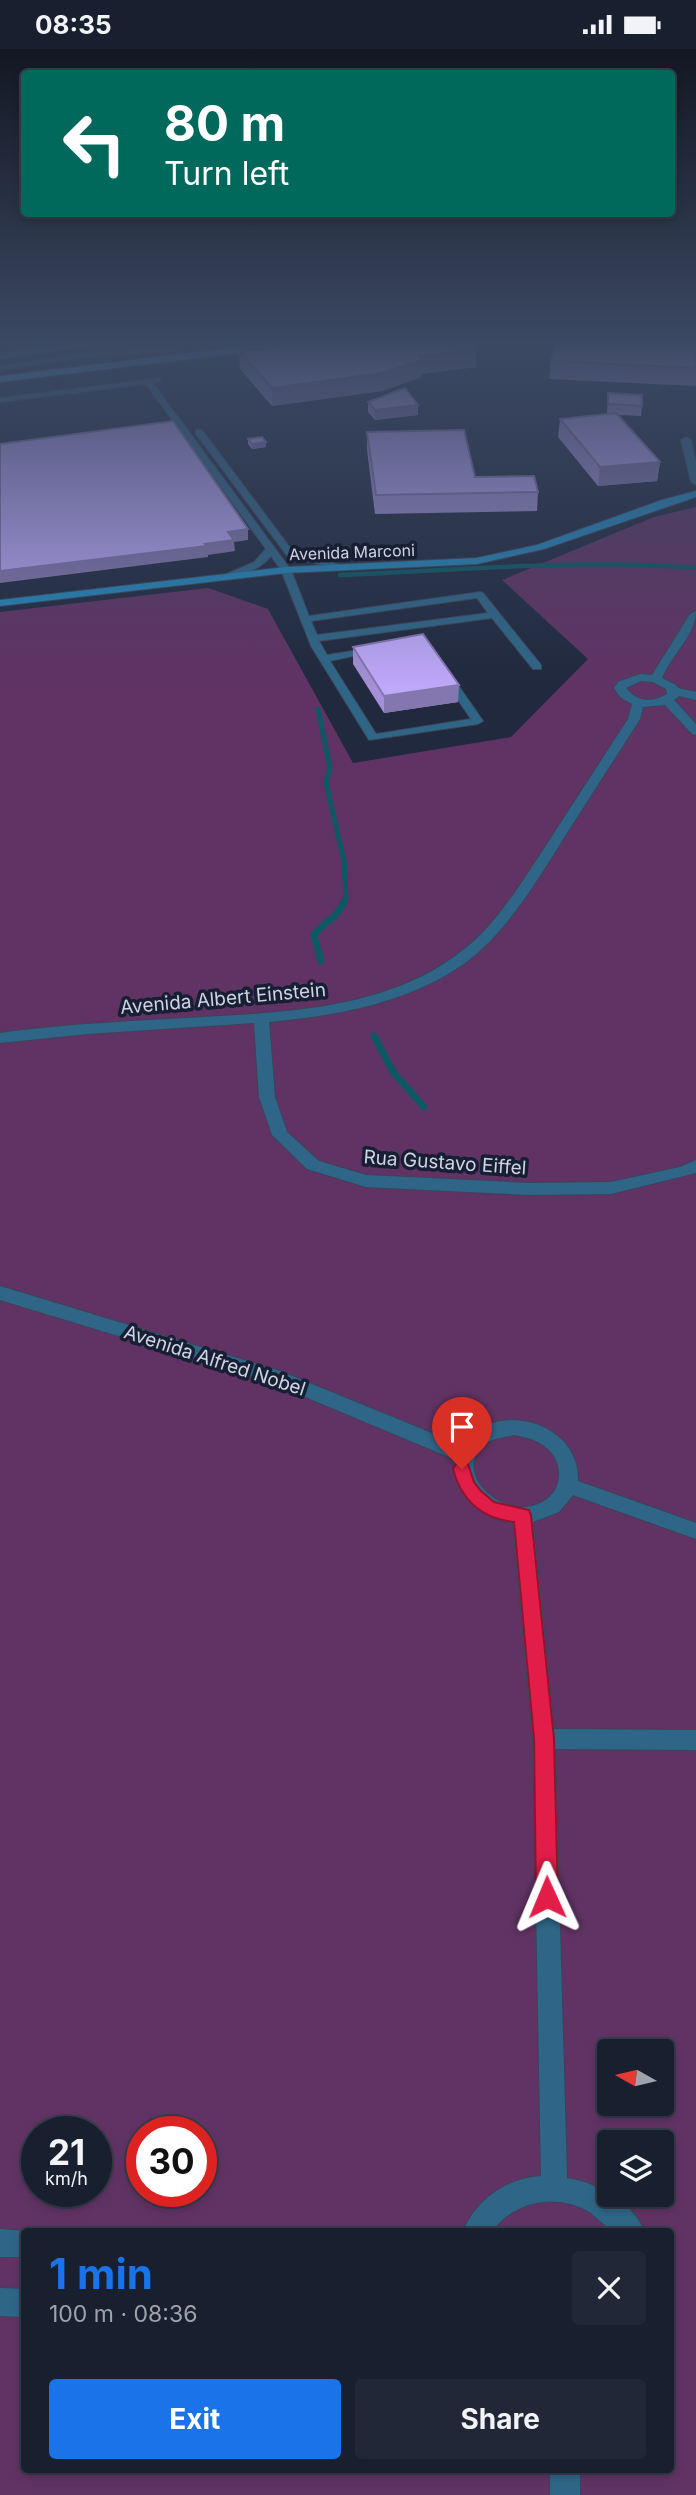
<!DOCTYPE html>
<meta charset="utf-8">
<style>
:root{--surface:#181f2e;--page:#212736;--text:#f1f3f6;--muted:#9fa2aa;--line:#363d4a;--accent:#1a73e8}
body{margin:0;font-family:Inter,sans-serif;background:var(--page);color:var(--text);height:100vh;display:flex;flex-direction:column;font-size:26px;white-space:nowrap}
*{box-sizing:border-box;margin:0}
p{font-size:23px;color:var(--muted)}
.icon{flex:none;width:38px;height:38px;fill:none;stroke:currentColor;stroke-width:2;stroke-linecap:round;stroke-linejoin:round}
.map{position:relative;flex:1;overflow:hidden}
.panel{position:absolute;left:21px;top:2179px;width:653px;height:245px;display:flex;flex-direction:column;background:var(--surface);border-radius:7px;box-shadow:0 4px 10px #0003,0 0 0 2px var(--line)}
.panel>*{flex:none}
.top-card{position:absolute;left:21px;top:21px;width:654px;height:147px;border-radius:7px;box-shadow:0 4px 10px #0003,0 0 0 2px var(--line);background:#00695c;color:#fff;overflow:hidden}
.needle{width:46px;rotate:278deg}
.tools{position:absolute;left:597px;top:1990px;display:grid;gap:14px}
.tools a{display:grid;place-items:center;width:77px;height:77px;border-radius:7px;background:var(--surface);box-shadow:0 4px 10px #0003,0 0 0 2px var(--line);font-size:35px}
.speed{position:absolute;left:21px;top:2067px;display:flex;gap:14px;font-size:35px;font-weight:700;text-align:center}
.speed>*{display:grid;place-content:center;width:91px;height:91px;border-radius:50%;background:var(--surface);box-shadow:0 4px 10px #0003,0 0 0 2px var(--line);line-height:1}
.speed small{font-size:18px;font-weight:400}
.speed .limit{border:10px solid #d22;background:#fff;color:#111}
.pin{position:absolute;display:grid;place-items:center;width:60px;height:60px;color:#fff;margin:-72px -30px;border-radius:50% 50% 50% 0;rotate:-45deg;box-shadow:0 0 7px #0007}
.pin .icon{rotate:45deg}
.me{position:absolute;width:77px;margin:-38px;rotate:359deg;stroke-linejoin:round;filter:drop-shadow(0 0 5px #0008)}
.turn{display:flex;align-items:center;gap:24px;height:147px;padding:0 28px;font-size:32px}
.turn .icon{width:91px;height:91px;stroke-width:2.5}
.turn b{display:block;font-size:49px;line-height:60px}
.round{display:grid;place-items:center;flex:none;width:74px;height:74px;border-radius:7px;background:var(--page)}
.head{display:flex;align-items:center;justify-content:space-between;height:119px;padding:0 28px}
h1{font-size:42px;font-weight:700;line-height:52px;color:var(--accent)}
.button{display:flex;gap:14px;margin-top:auto;padding:14px 28px}
.button a{flex:1;height:80px;border-radius:7px;background:var(--accent);color:#fff;font-size:28px;font-weight:700;line-height:80px;text-align:center}
.button a+a{background:var(--page);color:var(--text)}
.status{display:flex;justify-content:space-between;align-items:center;height:49px;padding:0 35px;background:var(--surface);direction:ltr}
.status svg{height:19px;fill:currentColor}
.map>svg:first-child{display:block}
.green{fill:#613364;fill-rule:evenodd}
.lines{fill:none;stroke-linecap:round;stroke-linejoin:round}
.stream-far2{stroke:#0c5863;stroke-width:4.5}
.stream-far1{stroke:#0c5863;stroke-width:5}
.stream{stroke:#0c5863;stroke-width:7}
.lane-casing{stroke:#3c4458;stroke-width:2}
.street-casing{stroke:#3c4458;stroke-width:2}
.secondary-casing{stroke:#3c4458;stroke-width:2}
.highway-casing{stroke:#3c4458;stroke-width:3}
.lane{fill:#2f6687;fill-rule:evenodd}
.street{fill:#2f6687;fill-rule:evenodd}
.secondary{fill:#2387bc;fill-rule:evenodd}
.highway{fill:#3fb5f8;fill-rule:evenodd}
.wall{fill:#a390d6}
.shaded-wall{fill:#8476ae}
.building{fill:#bda8f9;stroke:#8476ae;stroke-width:2}
.route{fill:#e11d48;stroke:#92132f;stroke-width:2}
.labels{text-anchor:middle;stroke-width:7;stroke-linejoin:round;paint-order:stroke}
.far-street-label{font-size:16px;fill:#ced4e2;stroke:#171f34}
.street-label{font-size:19px;fill:#ced4e2;stroke:#171f34}
</style>
<div class="status"><b>08:35</b><svg viewBox="0 0 49 12"><path d="M0 12V9h3v3zM5 12V6h3v6zM10 12V3h3v9zM15 12V0h3v12zM26 1h20v11H26zM47 4h2v5h-2z"/></svg></div>
<div class="map">
<svg width="696" height="2446" viewBox="0 0 696 2446">
<rect width="100%" height="100%" fill="#20293e"/>
<path class="green" d="M696 458V2446H0V563L208 539 268 560 353 714 511 688 588 610 502 531 654 468ZM609 2002H662V2054H609ZM37 2082H96V2142H37ZM142 2082H201V2142H142ZM609 2093H662V2146H609ZM24 2182H670V2420H24Z"/>
<g class="lines">
<path class="stream-far2" d="M340 526C458 521 578 510 696 519"/>
<path class="stream-far1" d="M318 660 330 719 326 734 344 812 346 849 343 855"/>
<path class="stream" d="M321 912 314 886C325 871 336 871 344 853
M374 987 393 1023 424 1058"/>
<g class="lane-casing">
<path id="lane" d="M179 298 182 302 86 308 0 321V317L86 304Z
M160 329V333L153 334 291 521 309 567 480 543 483 544 541 616V620H533L492 569 319 592 327 606 372 599 377 602 330 612 376 685 471 670 442 628 447 625 451 626 483 672 478 675 369 691 311 597 281 521 271 507C260 521 244 525 227 530L222 527 254 513 266 500 146 335 0 353V349ZM477 549 488 564 317 586 311 572Z
M196 381H202L294 504 341 516V520L288 508 196 385Z"/>
</g>
<g class="street-casing">
<path id="street" d="M686 388 691 391 696 413V436L691 433 681 391Z
M696 562C696 586 671 606 662 629L676 636 678 639 696 643V651L679 647 674 651 696 675V686L692 685 665 656 643 658 640 670C615 709 590 748 565 787 534 836 503 891 453 922 398 956 332 967 269 973L275 1048 287 1083 319 1112 366 1126 528 1134 611 1133 680 1118 696 1111V1124L611 1145 528 1146 366 1138 307 1120 272 1086 259 1048 254 974 87 985 0 994V984L22 981C76 975 131 972 186 969 286 963 400 962 477 889 505 862 526 827 547 795 574 753 601 712 628 670L632 655 620 648 614 639 618 633 640 625 652 626 690 565ZM641 632 653 633 666 640 667 645C652 654 637 653 626 639Z
M0 1237 280 1322 461 1396C465 1391 471 1384 477 1381 517 1356 580 1381 578 1432L696 1474V1490L573 1446 559 1463 533 1473 554 1680 696 1681V1701L555 1700 567 2129C596 2133 634 2154 644 2182 636 2182 619 2185 612 2181 603 2176 595 2166 586 2161 553 2144 514 2153 492 2182H463C476 2151 507 2129 541 2127L533 1690 513 1474C484 1471 449 1442 456 1411L267 1332 0 1251ZM514 1386C535 1389 558 1399 559 1424 559 1430 558 1438 553 1444 517 1486 442 1424 488 1393 495 1389 506 1388 514 1386Z
M0 2180 26 2182 24 2208H0Z
M0 2239 24 2240V2268L0 2267Z
M550 2420H580V2446H550Z"/>
</g>
<g class="secondary-casing">
<path id="secondary" d="M70 296H94L0 310V304Z
M696 442V448L544 500 477 515 286 524 0 557V551L286 518 477 509 537 496 662 451Z"/>
</g>
<g class="highway-casing">
<path id="highway" d="M256 296H286L281 299 0 333V327Z"/>
</g>
<use href="#lane" class="lane"/>
<use href="#street" class="street"/>
<use href="#secondary" class="secondary"/>
<use href="#highway" class="highway"/>
</g>
<path class="wall" d="M696 296V337L549 330 551 312Z
M239 302 476 318 421 325V328L382 342 272 357 240 320Z
M608 344 642 357 641 367 617 366 660 413 657 432 598 437 558 388 560 370 607 365Z
M368 353 418 356V366L375 371 368 363Z
M367 383 475 428 538 443 537 462 375 465 367 401Z
M248 390 266 398 252 400 248 395Z
M353 598 458 653 384 664 353 615Z"/>
<path class="shaded-wall" d="M476 300V318L421 325V328L382 342 272 357V339L419 307Z
M418 356V366L375 371V361Z
M266 393V398L252 400V395Z
M660 413 657 432 598 437 600 418Z
M248 480V491L234 493 235 502 208 506V508L0 534V522Z
M459 636 458 653 384 664V647Z"/>
<path class="building" d="M288 296H472L476 300 419 307 421 311 382 324 272 339 239 302Z
M556 296H696V319L551 312Z
M405 339 418 356 375 361 368 353Z
M608 344 642 346V357L608 355Z
M616 364 660 413 600 418 560 370Z
M173 372 248 480 228 483 234 491 205 495 207 497 0 522V395Z
M464 381 475 428 534 427 538 443 376 446 367 383Z
M262 388 266 393 252 395 248 390Z
M423 585 459 636 384 647 353 598Z"/>
<linearGradient id="sky" x2="0" y2="1"><stop stop-color="#121722"/><stop offset="0.46" stop-color="#3c4963"/><stop offset="1" stop-color="#3c4963" stop-opacity="0"/></linearGradient>
<rect width="696" height="638" fill="url(#sky)"/>
<path class="route" d="M462 1413 468 1415 474 1433 481 1442 494 1453 529 1461 531 1466 554 1690 558 1848 555 1856 547 1859 540 1856 536 1848 534 1690 514 1473C482 1470 461 1451 453 1420L456 1415Z"/>
<g class="labels">
<g class="far-street-label">
<text transform="translate(352 503) rotate(-2)" y="6">Avenida Marconi</text>
</g>
<g class="street-label">
<text transform="translate(223 949) rotate(-5)" y="7">Avenida Albert Einstein</text>
<text transform="translate(445 1113) rotate(4)" y="7">Rua Gustavo Eiffel</text>
<text transform="translate(215 1311) rotate(18)" y="7">Avenida Alfred Nobel</text>
</g>
</g>
</svg>
<div class="tools">
<a><svg class="needle" viewBox="-14 -14 28 28"><path d="M0-13l5 13h-10z" fill="#e53935"/><path d="M0 13l5-13h-10z" fill="#9fa2aa"/></svg></a>
<a><svg class="icon" aria-label="layers" viewBox="0 0 24 24"><path d="M12 4l9 5-9 5-9-5zM3 14l9 5 9-5"/></svg></a>
</div>
<div class="speed"><div>21<small>km/h</small></div><div class="limit">30</div></div>
<div class="pin" style="left:462px;top:1420px;background:#d93025"><svg class="icon" aria-label="arrive" viewBox="0 0 24 24"><path d="M6 21V4h12l-3 4 3 4H6"/></svg></div>
<svg class="me" style="left:547px;top:1848px" viewBox="-20 -20 40 40"><path d="M0-17L14 15 0 8-14 15z" fill="#e11d48" stroke="#fff" stroke-width="4"/></svg>
<div class="top-card">
<div class="turn"><svg class="icon" aria-label="left" viewBox="0 0 24 24"><path d="M17 20v-9H6M10 6l-5 5 5 5"/></svg><div><b>80 m</b>Turn left</div></div>
</div>
<section class="panel">
<div class="head"><div><h1>1 min</h1><p>100 m · 08:36</p></div><a class="round"><svg class="icon" aria-label="close" viewBox="0 0 24 24"><path d="M6 6l12 12M18 6L6 18"/></svg></a></div>
<div class="button"><a>Exit</a><a>Share</a></div>
</section>
</div>
